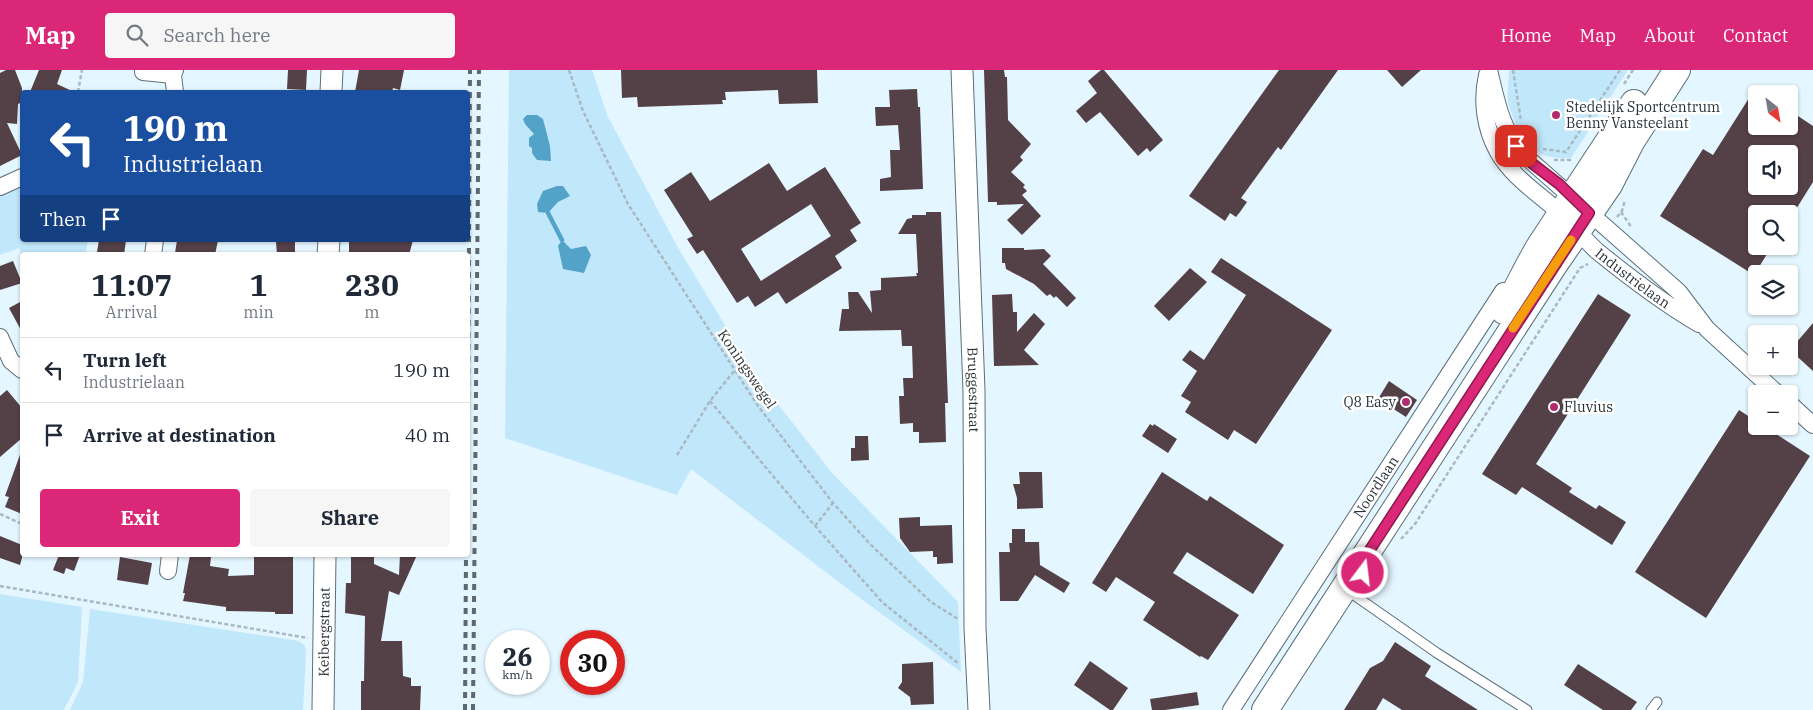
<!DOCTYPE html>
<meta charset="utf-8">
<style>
:root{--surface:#fff;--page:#f6f6f7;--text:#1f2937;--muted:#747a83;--line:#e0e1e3;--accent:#db2777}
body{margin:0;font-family:"IBM Plex Serif",serif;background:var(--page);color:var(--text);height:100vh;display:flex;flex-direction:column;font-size:19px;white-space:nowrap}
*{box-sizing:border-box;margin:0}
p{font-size:16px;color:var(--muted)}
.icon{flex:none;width:28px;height:28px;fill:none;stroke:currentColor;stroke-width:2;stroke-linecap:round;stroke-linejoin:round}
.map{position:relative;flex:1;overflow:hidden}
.panel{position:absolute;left:20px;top:182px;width:450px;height:305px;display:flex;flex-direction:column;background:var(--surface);border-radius:5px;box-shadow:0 1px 4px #0004}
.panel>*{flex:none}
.banner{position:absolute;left:20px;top:20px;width:450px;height:152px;border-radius:5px;box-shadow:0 1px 4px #0004;background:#1a4fa0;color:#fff;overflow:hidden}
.needle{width:32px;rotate:149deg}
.fabs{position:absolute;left:1748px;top:15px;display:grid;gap:10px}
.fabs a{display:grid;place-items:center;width:50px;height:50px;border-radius:5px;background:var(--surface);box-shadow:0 1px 4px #0004;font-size:25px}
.speed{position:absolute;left:485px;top:560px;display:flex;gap:10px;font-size:25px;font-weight:700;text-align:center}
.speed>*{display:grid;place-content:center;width:65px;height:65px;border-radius:50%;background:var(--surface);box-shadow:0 1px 4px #0004;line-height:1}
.speed small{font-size:12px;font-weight:400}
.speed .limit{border:8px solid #d22;background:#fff;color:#111}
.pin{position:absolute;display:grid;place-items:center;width:42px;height:42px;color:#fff;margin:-21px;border-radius:10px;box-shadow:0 2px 8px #0006}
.me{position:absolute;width:55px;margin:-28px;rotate:15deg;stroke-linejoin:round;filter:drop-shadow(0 0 4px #0008)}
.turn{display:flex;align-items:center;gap:18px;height:105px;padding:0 20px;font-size:22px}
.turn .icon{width:65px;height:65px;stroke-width:2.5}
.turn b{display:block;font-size:35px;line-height:42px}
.then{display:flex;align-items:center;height:48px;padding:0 20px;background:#0003;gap:10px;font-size:19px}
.eta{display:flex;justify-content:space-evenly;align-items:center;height:85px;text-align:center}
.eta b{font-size:30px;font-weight:700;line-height:35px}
.button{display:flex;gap:10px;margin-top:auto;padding:10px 20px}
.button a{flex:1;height:58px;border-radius:5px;background:var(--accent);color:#fff;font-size:20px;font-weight:700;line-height:58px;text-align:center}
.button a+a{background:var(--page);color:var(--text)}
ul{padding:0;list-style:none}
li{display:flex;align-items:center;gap:15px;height:65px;padding:0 20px;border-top:1px solid var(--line)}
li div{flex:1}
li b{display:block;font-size:19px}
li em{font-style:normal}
header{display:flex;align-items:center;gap:30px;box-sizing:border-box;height:70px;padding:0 25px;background:var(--accent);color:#fff}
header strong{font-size:24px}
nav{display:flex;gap:28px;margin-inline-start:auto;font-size:18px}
.search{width:350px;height:45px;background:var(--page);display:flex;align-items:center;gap:12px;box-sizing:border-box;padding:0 18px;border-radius:5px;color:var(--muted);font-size:19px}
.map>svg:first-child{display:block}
.green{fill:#c1e7fb}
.water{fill:#53a3c8}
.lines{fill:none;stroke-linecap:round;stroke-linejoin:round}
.stream{stroke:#53a3c8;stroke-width:4.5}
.building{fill:#544147;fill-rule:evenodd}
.service-casing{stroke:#5b6f79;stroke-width:11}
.minor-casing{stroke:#5b6f79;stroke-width:18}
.tertiary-casing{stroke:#5b6f79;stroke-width:23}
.primary-casing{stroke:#5b6f79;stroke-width:28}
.path{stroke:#aab9c1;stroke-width:2.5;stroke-dasharray:4 2.5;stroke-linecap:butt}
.service{stroke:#fff;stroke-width:9}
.minor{stroke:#fff;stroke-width:16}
.tertiary{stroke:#fff;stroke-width:21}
.primary{stroke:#fff;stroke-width:26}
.rail{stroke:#5e696e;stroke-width:4;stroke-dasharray:6 6;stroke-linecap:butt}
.route-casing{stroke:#8e194d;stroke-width:12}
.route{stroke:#db2777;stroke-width:9}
.slow{stroke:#f59e0b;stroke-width:9}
.poi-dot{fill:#b12a6d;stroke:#fff;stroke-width:2}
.labels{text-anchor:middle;stroke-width:5;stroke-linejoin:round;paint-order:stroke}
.poi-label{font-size:14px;fill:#2a3236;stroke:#fff;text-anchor:start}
.street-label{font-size:14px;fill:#2a3236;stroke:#fff}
</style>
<header>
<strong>Map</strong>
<div class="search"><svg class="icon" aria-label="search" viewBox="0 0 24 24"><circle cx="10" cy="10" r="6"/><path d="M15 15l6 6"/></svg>Search here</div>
<nav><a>Home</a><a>Map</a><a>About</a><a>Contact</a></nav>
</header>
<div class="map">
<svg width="1813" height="640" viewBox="0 0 1813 640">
<rect width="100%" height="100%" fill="#e4f6ff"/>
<path class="green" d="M509 0H592L608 47 677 176 755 305 833 404 958 532 961 602 852 522 691 399 677 425 505 368Z
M1509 0H1628L1571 88C1540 89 1525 80 1514 50 1512 44 1509 38 1508 32 1507 22 1509 10 1509 0Z
M22 115V170H88L85 185H22V186L19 178 0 185V125Z
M0 524 82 537 78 612 64 640H0Z
M90 539 299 571 305 576 306 583 303 640H70L83 612Z"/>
<path class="water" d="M527 45H537L543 49 550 76 551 91 537 90 532 83V78L529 76V68L534 64 525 54 523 49Z
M557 116H563L570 126 558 132 548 143 538 142 537 134 543 121Z
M562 170 571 179 586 176 591 185 584 203 563 199 558 176Z"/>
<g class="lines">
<path class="stream" d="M548 143 562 170"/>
</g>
<path class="building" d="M6 0H15L22 18V32L18 34 17 54 7 53 22 85 0 96V3Z
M39 0H62L57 14 74 22H30Z
M288 0H307L306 20 287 19Z
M359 0H404L400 20 393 18 392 22H355Z
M621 0H817L818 33 779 34 778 20 725 22 726 30H722L723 34 638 37 637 27 622 28Z
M984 0H1004L1005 7H1007L1008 50 1031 74 1020 87 1023 90 1011 102 1025 115 1023 117 1027 121 1022 125 1041 146 1022 165 1007 150 1024 134 997 135V132H988Z
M1101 0H1104L1163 70 1150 82 1147 78 1138 86 1100 42 1086 53 1076 41 1097 23 1088 11Z
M1279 0H1338L1281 80 1278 77 1241 128 1247 132 1240 142 1236 147 1230 143 1225 151 1189 126Z
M1387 0H1421L1402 17Z
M1756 17V56H1789V40L1813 56V112L1793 144H1756V176H1772L1754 205 1660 146 1703 79 1713 85ZM1756 84H1789V116H1756Z
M917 19 918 37H920L923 119 880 121V109L891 107 890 80H900L898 55 876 56 875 37H890L889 20Z
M769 93 787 121 825 97 861 153 850 160 857 171 835 186 842 198 786 234 778 222 755 237 748 226 737 233 703 180 697 184 687 169 693 166 664 120 691 102 710 131ZM811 134 831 166 761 211 741 179Z
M926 142H941L948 333H945L946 372 919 373V362H913V353L900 354 899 326H904L903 308H913L912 276H902L901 260 839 261 842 239H849L848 222H858L872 243 870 221 881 220V208L917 206 916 203H918L916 164H898L907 149 912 148V145H926Z
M99 170H126L124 185 97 182Z
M177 170H218L215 185H184L175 183Z
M284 170H295V185H277L276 172 284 171Z
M349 170H413L409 185H349Z
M1002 178H1024V180L1044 179 1051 186 1043 194 1076 228 1067 237 1056 226 1054 228 1050 224 1047 226 1034 214 1006 199 1005 193H1002Z
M1221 188 1332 260 1256 374 1234 360 1228 370 1185 342 1191 332 1181 326 1197 301 1182 290 1190 280 1204 290 1246 225 1211 202Z
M13 191 22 213 0 220V196Z
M1190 198 1207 212 1169 251 1154 236Z
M1012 224 1013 242H1017V262L1034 243 1045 254 1024 280 1039 295 994 296 992 225Z
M1598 224 1631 245 1536 394 1572 418 1569 422 1596 439 1599 435 1626 452 1612 475 1522 417 1516 425 1482 404Z
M22 231V262L9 238Z
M1813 253V301L1790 280Z
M1389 311 1417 330 1406 347 1378 329Z
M7 320 22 338V368L0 387V326Z
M1739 340 1756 351V356H1764L1810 386 1706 548 1635 502Z
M1150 354 1153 356 1154 354 1177 369 1168 383 1142 366Z
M855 366H868L869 390 851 391V378H855Z
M21 382H22V444L5 437 9 427 5 426Z
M1019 402H1042L1043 438 1017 439V428L1013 414H1020Z
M1162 402 1207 431 1210 426 1284 475 1253 524 1187 482 1173 503 1239 545 1208 590 1201 586 1200 587 1143 550 1155 532 1116 507 1106 522 1092 513Z
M920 447V456L952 455 953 493 937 494V487H933V481L910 482 900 468 899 448Z
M1012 459H1025V472H1039L1040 495 1070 513 1064 523 1035 505 1018 531H1000L999 482H1010L1009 473H1012Z
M0 466 22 475V488L20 495 0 488Z
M59 485H80L74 501 66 498 64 504 53 500Z
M190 485 211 487 210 496 229 499 228 506 254 505V487H293V544H275V542L226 541V537L183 531 185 523H183Z
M351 485H374V494L399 505 400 485H417L399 525 389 521 381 571H402L403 606 411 608V616H421L420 640H361V611H364L365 546 345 543 346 513H351Z
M120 487 152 493 148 515 117 510Z
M1395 572 1431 596 1425 606 1478 640H1402L1383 628 1376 640H1344L1370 598 1383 591Z
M1090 591 1128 618 1113 640H1110L1074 615Z
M933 592 934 634 911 635 910 627 898 618 902 612V594Z
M1578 594 1637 632 1631 640H1603L1564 615Z
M1197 622 1199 635 1165 640H1152L1150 629Z"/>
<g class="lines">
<g class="service-casing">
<path id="service" d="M1354 525 1437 583 1527 640
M1651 640 1657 632"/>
</g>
<g class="minor-casing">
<g id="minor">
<path d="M175 0 173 5 175 22"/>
<path d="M1489 0C1497 33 1501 59 1524 85L1679 222 1707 259 1778 324"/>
<path d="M143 2 173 5"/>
<path id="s1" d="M1487 5C1481 31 1485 59 1498 82 1513 108 1538 123 1560 143 1573 155 1584 169 1597 181 1629 207 1663 233 1699 254"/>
<path d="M0 117 22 107"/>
<path d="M153 185 155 170"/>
<path d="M0 267 11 291 22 300"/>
<path d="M1789 333 1813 355"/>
<path d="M168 501 170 485"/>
<path id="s2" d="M1231 640 1503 221"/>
</g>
</g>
<g class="tertiary-casing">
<g id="tertiary">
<path id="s3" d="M962 0 974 321 975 558 979 640"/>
<path d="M331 22 332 0"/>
<path d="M328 185 329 170"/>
<path id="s4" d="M323 640 325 485"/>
</g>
</g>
<g class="primary-casing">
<path id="primary" d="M1504 241C1518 219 1527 196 1541 174L1634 33
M1265 640 1554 195 1609 115 1631 72 1677 0"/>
</g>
<path class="path" d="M569 0 583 41 628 134 758 336 833 433 870 474 931 532 958 549
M1513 0 1521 51
M1624 14 1633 0
M78 22 82 0
M1543 79 1566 82 1620 0
M1554 90H1573
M1621 142 1632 158
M1617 147 1622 141 1625 130
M710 331 815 456 882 532 959 594
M677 385 710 331 735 300
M0 444 22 454
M815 456 833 433
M1401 469 1415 454 1580 198 1588 194
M0 516 308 568"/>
<use href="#service" class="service"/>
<use href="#minor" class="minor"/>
<use href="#tertiary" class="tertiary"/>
<use href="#primary" class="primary"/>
<path class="rail" d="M468 352 470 0
M465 640 466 485
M473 640 479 0"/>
</g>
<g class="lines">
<g class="route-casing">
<path id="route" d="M1363 503 1362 492 1589 143 1559 114 1529 91 1516 76"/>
</g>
<use href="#route" class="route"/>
<path class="slow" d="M1513 258 1571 170"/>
</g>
<g class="poi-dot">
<circle cx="1556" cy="45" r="5"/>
<circle cx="1406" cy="332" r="5"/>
<circle cx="1554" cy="337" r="5"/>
</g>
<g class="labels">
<g class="poi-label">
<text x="1566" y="42">Stedelijk Sportcentrum<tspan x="1566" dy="16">Benny Vansteelant</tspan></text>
<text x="1396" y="337" text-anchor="end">Q8 Easy</text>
<text x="1564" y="342">Fluvius</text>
</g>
<g class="street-label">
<text dy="5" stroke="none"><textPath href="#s1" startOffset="265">Industrielaan</textPath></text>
<text transform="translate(747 299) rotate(56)" y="5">Koningswegel</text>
<text dy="5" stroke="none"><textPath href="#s3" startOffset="320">Bruggestraat</textPath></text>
<text dy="5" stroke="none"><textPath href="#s2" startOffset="266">Noordlaan</textPath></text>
<text dy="5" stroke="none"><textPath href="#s4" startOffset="78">Keibergstraat</textPath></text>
</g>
</g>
</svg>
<div class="fabs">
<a><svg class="needle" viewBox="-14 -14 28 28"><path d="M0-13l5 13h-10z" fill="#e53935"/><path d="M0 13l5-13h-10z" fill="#747a83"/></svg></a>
<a><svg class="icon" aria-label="sound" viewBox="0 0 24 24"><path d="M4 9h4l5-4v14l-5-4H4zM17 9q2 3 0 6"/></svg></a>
<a><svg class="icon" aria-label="search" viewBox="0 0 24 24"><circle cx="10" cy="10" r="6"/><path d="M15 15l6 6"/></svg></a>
<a><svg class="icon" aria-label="layers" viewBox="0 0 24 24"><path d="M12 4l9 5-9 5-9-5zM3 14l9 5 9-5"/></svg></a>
<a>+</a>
<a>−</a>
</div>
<div class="speed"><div>26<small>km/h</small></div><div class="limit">30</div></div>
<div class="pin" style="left:1516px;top:76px;background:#d93025"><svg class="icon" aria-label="arrive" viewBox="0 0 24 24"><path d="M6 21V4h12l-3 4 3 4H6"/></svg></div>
<svg class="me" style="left:1363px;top:503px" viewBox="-20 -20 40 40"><circle r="17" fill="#db2777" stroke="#fff" stroke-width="3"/><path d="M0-11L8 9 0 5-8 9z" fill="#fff"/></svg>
<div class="banner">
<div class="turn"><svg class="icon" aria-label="left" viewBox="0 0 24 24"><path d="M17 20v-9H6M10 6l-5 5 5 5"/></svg><div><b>190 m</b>Industrielaan</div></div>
<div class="then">Then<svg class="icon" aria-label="arrive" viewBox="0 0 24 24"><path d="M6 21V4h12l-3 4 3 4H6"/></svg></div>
</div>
<section class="panel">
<div class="eta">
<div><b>11:07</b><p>Arrival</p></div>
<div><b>1</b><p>min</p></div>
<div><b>230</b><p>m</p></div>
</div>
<ul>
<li><svg class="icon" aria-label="left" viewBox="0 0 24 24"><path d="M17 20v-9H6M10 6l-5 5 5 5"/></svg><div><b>Turn left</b><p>Industrielaan</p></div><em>190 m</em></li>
<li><svg class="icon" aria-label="arrive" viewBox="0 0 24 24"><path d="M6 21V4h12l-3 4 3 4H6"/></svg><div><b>Arrive at destination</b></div><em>40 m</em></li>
</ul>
<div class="button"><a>Exit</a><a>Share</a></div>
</section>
</div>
